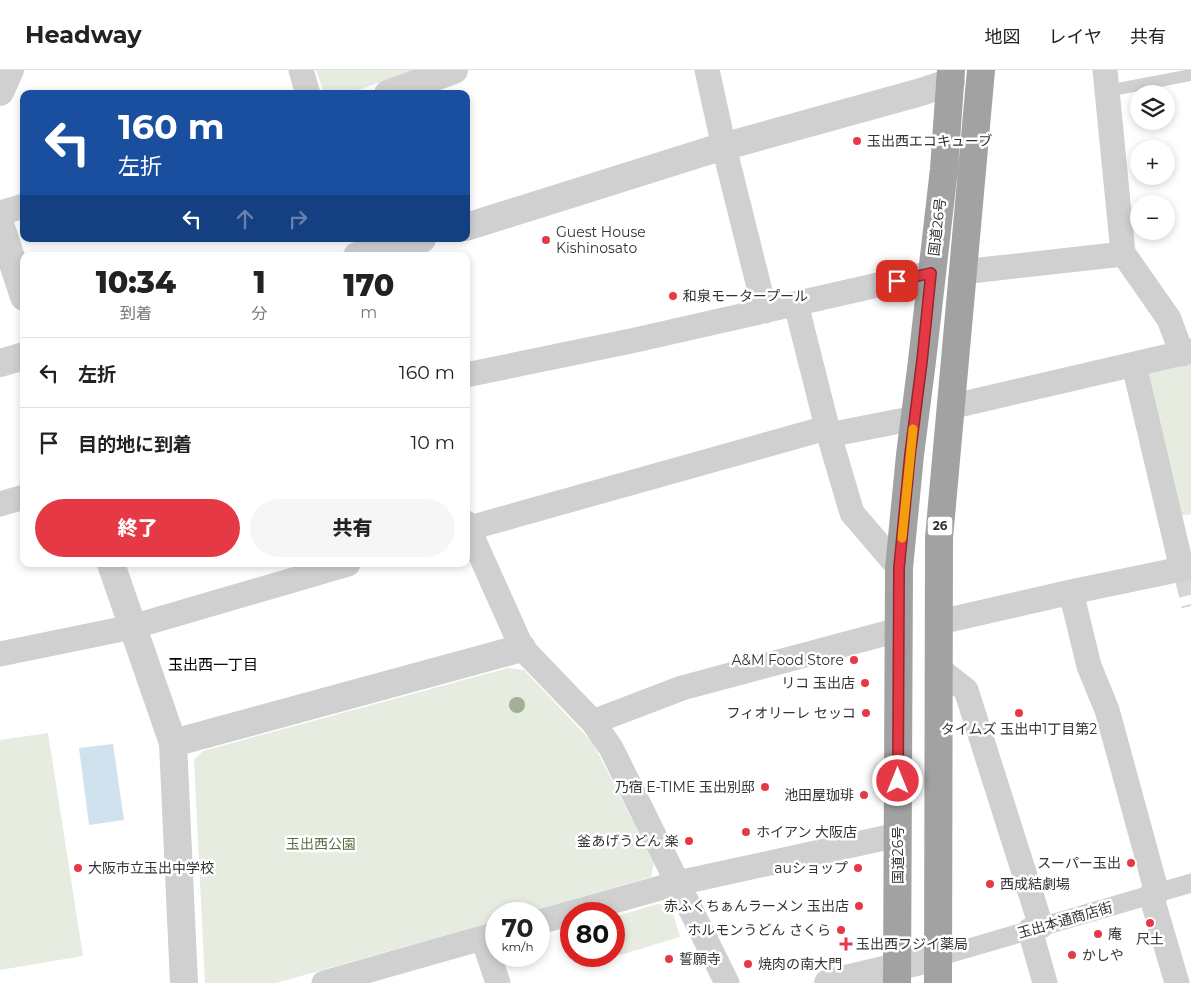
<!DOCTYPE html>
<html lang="ja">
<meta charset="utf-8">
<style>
:root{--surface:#fff;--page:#f6f6f6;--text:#222;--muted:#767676;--line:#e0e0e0;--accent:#e63946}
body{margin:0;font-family:Montserrat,"Noto Sans JP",sans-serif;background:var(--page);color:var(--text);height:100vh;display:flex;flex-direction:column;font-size:19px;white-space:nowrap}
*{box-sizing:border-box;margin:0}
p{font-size:16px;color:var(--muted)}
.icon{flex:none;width:28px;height:28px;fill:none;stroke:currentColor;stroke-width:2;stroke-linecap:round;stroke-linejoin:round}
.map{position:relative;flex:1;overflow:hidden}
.panel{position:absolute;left:20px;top:182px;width:450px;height:315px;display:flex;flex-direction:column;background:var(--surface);border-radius:10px;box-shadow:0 2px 8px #0003}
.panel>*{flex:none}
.banner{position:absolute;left:20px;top:20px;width:450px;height:152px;border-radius:10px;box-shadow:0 2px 8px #0003;background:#1a4fa0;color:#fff;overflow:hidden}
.buttons{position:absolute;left:1130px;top:15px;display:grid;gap:10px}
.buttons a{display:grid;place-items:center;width:45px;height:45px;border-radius:50%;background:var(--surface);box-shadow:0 2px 8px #0003;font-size:25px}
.speed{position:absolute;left:485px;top:832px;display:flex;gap:10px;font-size:25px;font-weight:700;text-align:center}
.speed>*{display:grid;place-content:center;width:65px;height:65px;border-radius:50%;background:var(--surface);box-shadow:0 2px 8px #0003;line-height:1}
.speed small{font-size:12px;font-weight:400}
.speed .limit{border:8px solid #d22;background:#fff;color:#111}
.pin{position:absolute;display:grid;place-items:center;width:42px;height:42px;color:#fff;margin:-21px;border-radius:10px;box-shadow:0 2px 8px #0006}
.me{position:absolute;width:55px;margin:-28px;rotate:0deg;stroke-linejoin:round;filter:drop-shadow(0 0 4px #0008)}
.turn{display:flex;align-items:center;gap:18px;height:105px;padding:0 15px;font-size:22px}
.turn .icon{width:65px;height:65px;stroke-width:2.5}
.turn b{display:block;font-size:35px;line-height:42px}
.lanes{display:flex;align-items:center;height:48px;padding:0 15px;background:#0003;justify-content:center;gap:25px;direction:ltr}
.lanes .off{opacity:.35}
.eta{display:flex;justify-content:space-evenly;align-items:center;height:85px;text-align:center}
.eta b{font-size:30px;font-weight:800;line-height:35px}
.primary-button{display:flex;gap:10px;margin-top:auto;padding:10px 15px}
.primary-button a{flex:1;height:58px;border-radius:30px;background:var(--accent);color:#fff;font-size:20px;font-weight:800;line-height:58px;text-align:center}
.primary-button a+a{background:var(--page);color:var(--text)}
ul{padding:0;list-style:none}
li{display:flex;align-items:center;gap:15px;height:70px;padding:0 15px;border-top:1px solid var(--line)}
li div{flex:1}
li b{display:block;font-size:19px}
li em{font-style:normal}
header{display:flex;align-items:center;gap:30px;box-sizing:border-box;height:70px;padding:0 25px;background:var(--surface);border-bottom:1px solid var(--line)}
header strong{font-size:24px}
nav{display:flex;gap:28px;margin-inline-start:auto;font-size:18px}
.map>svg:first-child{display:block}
.green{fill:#e6ecdf}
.water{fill:#cfe2ee}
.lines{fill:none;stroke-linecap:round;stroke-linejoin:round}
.pedestrian-tunnel{stroke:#d6d6d6;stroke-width:19;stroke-dasharray:19 9;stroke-linecap:butt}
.service{stroke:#d0d0d0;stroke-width:12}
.pedestrian{stroke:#d0d0d0;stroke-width:19}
.minor{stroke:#d0d0d0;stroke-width:25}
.tertiary{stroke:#d0d0d0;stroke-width:28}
.trunk{stroke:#a2a2a2;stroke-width:28}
.tree{fill:#a2b095}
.route-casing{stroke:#96252e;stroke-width:12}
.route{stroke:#e63946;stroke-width:9}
.slow{stroke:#f59e0b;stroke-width:9}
.poi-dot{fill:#e63946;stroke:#fff;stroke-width:2}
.labels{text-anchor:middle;stroke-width:5;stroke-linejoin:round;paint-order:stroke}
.shield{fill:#fff;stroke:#707070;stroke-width:1}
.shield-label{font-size:12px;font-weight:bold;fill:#333}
.poi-label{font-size:14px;fill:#333;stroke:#fff;text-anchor:start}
.street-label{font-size:14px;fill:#333;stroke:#fff}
.park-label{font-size:14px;fill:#56703f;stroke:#fff}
.neighbourhood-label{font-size:15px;fill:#000;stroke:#fff}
</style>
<header>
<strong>Headway</strong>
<nav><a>地図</a><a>レイヤ</a><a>共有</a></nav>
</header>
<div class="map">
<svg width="1191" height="913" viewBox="0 0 1191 913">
<rect width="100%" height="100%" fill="#fff"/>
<path class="green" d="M316 0H414L347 24 324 23Z
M1191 286V444L1178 446 1144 297Z
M508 598 524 600 593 673 654 793 651 807 522 844H496V851L276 913H205L194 690 203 681Z
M48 663 83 886 0 900V670Z
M657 834 671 836 680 867 617 886 614 874V847Z"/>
<path class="water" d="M113 674 124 750 89 755 79 678Z"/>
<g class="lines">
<path class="pedestrian-tunnel" d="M1184 507 1191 536"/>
<path class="service" d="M1107 21 1191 5"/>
<path class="pedestrian" d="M938 887 1191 813"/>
<path class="minor" d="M301 0 308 24
M707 0 724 77 765 241
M1105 0 1123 183 1169 249 1182 284
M0 143 24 136
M962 202 1123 184
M796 234 829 365
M1134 295 1182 499
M466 305 631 271 931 203
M950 337 1191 281
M0 434 24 427
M466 453 522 578 593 652 611 678 727 913
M466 459 826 358
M899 498 852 443 829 365 915 348
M1071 522 1089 596 1107 640 1157 823
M940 552 1071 522 1191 497
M0 584 132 557 348 494
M939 599 966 620 1041 856
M593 652 682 618 898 560
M1151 825 1177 913
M539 852 678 813 898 765
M1030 860 1045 913
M483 868 498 913
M324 913 496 864"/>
<path class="tertiary" d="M0 22 10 0
M388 24 454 0
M0 154 24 227
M466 157 708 81 921 22 951 12
M357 186 422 169
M0 293 24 286
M111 494 173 673 184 913
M173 673 522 578
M828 913 938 887"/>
<path class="trunk" d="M897 913 899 498 910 385 922 291 944 99 951 0
M938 913 939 468 981 0"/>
</g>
<circle class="tree" cx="517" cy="635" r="8"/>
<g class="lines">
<g class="route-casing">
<path id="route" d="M897 211 931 203 922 291 910 385 899 498 898 711"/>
</g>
<use href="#route" class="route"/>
<path class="slow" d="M902 468 913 359"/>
</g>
<g class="poi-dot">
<circle cx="857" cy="71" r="5"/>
<circle cx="546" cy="170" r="5"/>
<circle cx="673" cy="226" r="5"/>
<circle cx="854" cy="590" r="5"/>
<circle cx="865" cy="613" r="5"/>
<circle cx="866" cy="643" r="5"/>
<circle cx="1019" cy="643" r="5"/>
<circle cx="765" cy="717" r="5"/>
<circle cx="864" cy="725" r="5"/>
<circle cx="746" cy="762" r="5"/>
<circle cx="689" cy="771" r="5"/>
<circle cx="1131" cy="793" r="5"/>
<circle cx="78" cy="798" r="5"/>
<circle cx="858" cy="798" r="5"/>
<circle cx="990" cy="814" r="5"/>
<circle cx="859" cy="836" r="5"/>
<circle cx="1150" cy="853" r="5"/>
<circle cx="841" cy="860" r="5"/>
<circle cx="1098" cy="864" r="5"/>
<path d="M843.5 866.5h5v5h5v5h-5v5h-5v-5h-5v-5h5z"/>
<circle cx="1072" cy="885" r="5"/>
<circle cx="669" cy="889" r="5"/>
<circle cx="748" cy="894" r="5"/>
</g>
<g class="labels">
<rect class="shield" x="927.5" y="446.5" width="25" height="19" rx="4"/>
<g class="shield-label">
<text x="940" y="460">26</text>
</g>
<g class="poi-label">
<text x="867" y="76">玉出西エコキューブ</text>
<text x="556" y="167">Guest House<tspan x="556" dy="16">Kishinosato</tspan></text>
<text x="683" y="231">和泉モータープール</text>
<text x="844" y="595" text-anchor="end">A&amp;M Food Store</text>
<text x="855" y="618" text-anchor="end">リコ 玉出店</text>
<text x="856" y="648" text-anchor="end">フィオリーレ セッコ</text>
<text x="1019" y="664" text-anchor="middle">タイムズ 玉出中1丁目第2</text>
<text x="755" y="722" text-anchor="end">乃宿 E-TIME 玉出別邸</text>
<text x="854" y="730" text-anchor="end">池田屋珈琲</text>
<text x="756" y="767">ホイアン 大阪店</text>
<text x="679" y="776" text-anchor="end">釜あげうどん 楽</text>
<text x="1121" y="798" text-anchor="end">スーパー玉出</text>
<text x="88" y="803">大阪市立玉出中学校</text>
<text x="848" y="803" text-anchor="end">auショップ</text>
<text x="1000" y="819">西成結劇場</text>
<text x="849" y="841" text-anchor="end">赤ふくちぁんラーメン 玉出店</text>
<text x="831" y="865" text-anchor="end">ホルモンうどん さくら</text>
<text x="1108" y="869">庵</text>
<text x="1150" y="874" text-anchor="middle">尺土</text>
<text x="856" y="879">玉出西フジイ薬局</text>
<text x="1082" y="890">かしや</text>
<text x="679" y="894">誓願寺</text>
<text x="758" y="899">焼肉の南大門</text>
</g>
<g class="street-label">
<text transform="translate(937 157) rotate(-83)" y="5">国道26号</text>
<text transform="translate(898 785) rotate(-90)" y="5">国道26号</text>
<text transform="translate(1065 850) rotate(-16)" y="5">玉出本通商店街</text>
</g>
<g class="park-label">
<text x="321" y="779">玉出西公園</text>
</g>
<g class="neighbourhood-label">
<text x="213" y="600">玉出西一丁目</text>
</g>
</g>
</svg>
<div class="buttons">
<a><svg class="icon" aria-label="layers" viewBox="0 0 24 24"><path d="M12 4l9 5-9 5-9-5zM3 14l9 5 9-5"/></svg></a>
<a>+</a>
<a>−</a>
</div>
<div class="speed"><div>70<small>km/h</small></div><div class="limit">80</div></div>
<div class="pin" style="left:897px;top:211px;background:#d93025"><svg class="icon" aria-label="arrive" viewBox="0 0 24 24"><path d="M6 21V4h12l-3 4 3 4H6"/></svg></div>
<svg class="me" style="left:898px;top:711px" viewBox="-20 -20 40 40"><circle r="17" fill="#e63946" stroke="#fff" stroke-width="3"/><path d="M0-11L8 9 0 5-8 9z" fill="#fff"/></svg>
<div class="banner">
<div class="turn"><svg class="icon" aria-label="left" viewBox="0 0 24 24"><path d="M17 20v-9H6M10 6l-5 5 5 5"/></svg><div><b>160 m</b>左折</div></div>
<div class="lanes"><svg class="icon" aria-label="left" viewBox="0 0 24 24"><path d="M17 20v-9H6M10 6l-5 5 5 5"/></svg><svg class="icon off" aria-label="ahead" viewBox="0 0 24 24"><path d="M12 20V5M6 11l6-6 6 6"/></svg><svg class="icon off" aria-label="right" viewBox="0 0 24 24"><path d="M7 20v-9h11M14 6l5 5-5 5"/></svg></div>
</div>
<section class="panel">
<div class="eta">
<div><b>10:34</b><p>到着</p></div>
<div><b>1</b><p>分</p></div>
<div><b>170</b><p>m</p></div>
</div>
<ul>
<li><svg class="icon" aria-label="left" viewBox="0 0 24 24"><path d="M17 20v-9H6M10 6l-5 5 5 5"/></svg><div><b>左折</b></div><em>160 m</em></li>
<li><svg class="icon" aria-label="arrive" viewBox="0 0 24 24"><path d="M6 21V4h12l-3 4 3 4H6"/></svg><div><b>目的地に到着</b></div><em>10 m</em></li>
</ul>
<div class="primary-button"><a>終了</a><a>共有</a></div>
</section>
</div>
